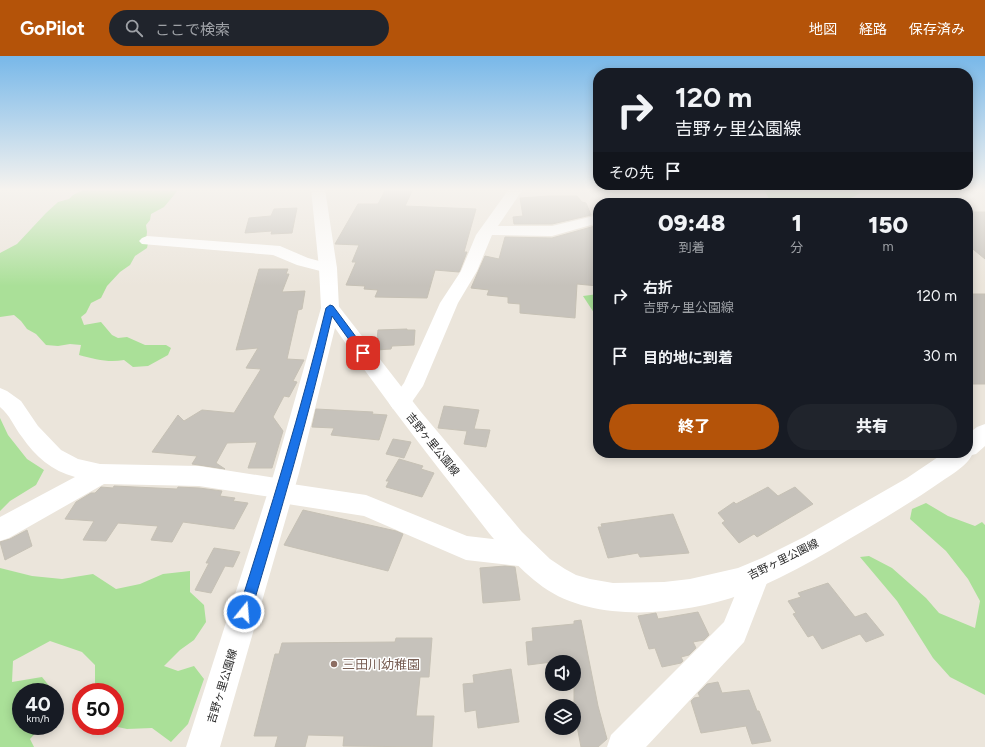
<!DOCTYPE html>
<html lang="ja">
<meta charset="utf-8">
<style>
:root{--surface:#171b24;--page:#20242c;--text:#f1f3f6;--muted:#9ea1a6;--accent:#b45309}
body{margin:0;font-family:Figtree,"Noto Sans JP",sans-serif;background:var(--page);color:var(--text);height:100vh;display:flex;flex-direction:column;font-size:15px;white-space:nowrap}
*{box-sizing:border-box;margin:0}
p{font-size:13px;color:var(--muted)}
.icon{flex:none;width:22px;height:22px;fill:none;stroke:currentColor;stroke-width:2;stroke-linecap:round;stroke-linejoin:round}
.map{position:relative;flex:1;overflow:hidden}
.side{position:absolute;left:593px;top:142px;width:380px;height:260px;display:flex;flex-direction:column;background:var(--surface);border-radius:16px;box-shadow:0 2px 10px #0003}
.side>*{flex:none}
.top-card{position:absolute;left:593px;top:12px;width:380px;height:122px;border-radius:16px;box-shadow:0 2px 10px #0003;background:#171b24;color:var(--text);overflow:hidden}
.controls{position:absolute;left:545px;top:599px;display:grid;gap:8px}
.controls a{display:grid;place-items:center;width:36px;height:36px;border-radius:50%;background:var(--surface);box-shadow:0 2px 10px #0003;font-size:20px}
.speed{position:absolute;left:12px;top:627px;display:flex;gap:8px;font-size:20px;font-weight:700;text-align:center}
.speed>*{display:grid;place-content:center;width:52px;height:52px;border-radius:50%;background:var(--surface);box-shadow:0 2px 10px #0003;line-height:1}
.speed small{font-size:10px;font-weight:400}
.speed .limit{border:6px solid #d22;background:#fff;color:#111}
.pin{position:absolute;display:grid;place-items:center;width:34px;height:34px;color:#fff;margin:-17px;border-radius:8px;box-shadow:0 2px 6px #0006}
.me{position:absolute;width:44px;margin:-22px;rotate:17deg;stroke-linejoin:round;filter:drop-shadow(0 0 3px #0008)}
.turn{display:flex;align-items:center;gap:14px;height:84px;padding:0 16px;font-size:18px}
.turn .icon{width:52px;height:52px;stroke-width:2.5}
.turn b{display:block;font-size:28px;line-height:34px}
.then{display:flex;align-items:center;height:38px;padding:0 16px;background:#0003;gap:8px;font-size:15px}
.eta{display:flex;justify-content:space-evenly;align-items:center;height:68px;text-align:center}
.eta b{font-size:24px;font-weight:800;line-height:28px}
.button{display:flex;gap:8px;margin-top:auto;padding:8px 16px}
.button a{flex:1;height:46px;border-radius:24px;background:var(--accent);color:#fff;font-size:16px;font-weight:800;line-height:46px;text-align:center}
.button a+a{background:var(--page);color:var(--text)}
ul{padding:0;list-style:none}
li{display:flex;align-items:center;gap:12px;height:60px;padding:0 16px}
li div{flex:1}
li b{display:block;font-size:15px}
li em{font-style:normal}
header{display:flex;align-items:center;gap:24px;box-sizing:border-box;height:56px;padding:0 20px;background:var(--accent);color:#fff}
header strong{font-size:19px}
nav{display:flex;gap:22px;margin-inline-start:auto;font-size:14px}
.search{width:280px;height:36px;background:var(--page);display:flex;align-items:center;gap:10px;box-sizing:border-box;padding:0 14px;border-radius:22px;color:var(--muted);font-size:15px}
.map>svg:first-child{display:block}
.green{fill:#aae098}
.building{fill:#c6c2bb;stroke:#c6c1b5}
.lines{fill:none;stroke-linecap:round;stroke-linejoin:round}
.minor{fill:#fff;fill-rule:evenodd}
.tertiary{fill:#fff;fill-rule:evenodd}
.secondary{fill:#fff;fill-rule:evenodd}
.route{fill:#1a73e8;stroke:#114b97}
.education-dot{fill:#8d6e63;stroke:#fff;stroke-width:1.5}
.labels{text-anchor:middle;stroke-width:3;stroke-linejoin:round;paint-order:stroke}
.street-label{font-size:11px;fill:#292929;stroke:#fff}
.near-education-label{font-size:13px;fill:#785e54;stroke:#fff;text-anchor:start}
</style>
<header>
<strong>GoPilot</strong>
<div class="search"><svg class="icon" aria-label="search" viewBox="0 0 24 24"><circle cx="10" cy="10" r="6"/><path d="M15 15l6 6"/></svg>ここで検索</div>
<nav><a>地図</a><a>経路</a><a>保存済み</a></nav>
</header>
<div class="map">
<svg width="985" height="691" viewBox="0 0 985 691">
<rect width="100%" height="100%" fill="#ebe5db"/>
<path class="green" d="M85 133H179L164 151 151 158 150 164 146 169 147 176 146 184 148 187 147 192 135 200 130 209 120 216 107 230 101 242 91 247 86 257 81 261 84 269 101 266 112 279 118 282 127 281 145 289H166L171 292 168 299 148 310 133 311 124 304C108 307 95 303 79 299L81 289 70 288 58 290 46 289 36 278 27 273 21 265 14 259 0 261V197L17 188 46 157 58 146 69 143 73 139Z
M764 133H851L860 137C838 153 797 147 771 147Z
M598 238V263L583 240Z
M0 362 8 379 27 403 44 414 36 429 10 445 0 455Z
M926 447 948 460 975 470 982 466 985 469V639L950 621 933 602 897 545 860 501 869 500 892 512 926 542 939 557 975 572 980 545 968 523 946 495 910 463 912 453Z
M0 512 32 520 62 523 93 518 116 533 140 528 163 518 190 515V536L204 549 206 566 194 584 180 594 164 610 178 615 194 610 204 623 188 668 171 686 152 672 127 673 113 670H115V636H95V609L82 596 50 585 13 605 12 626 42 621 54 636H21V670H42L30 683 34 691H0Z"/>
<path class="building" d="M386 133H413L405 150 476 153 464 196H467L460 214 459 216 435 214 427 242 375 241 378 234 364 233 365 230 346 229 356 206H352L359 189 335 188 358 148H378Z
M549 140H577L582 146 586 147 591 159 552 168H514L513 161 523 160 520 142Z
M297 152 292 177 271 178 272 175 245 177 249 162 271 160 274 153Z
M968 156H985V203L968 189Z
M595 170V172L598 171V230L577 228 575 262 520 257V248L508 247V241L487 239 489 234 471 232 485 200 499 203 505 181 552 182Z
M259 213H288L286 218H289L282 236 305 235 302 253 298 254 287 303 304 304 293 325 297 326 289 341 284 340 273 361 283 375 272 412H248L257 386 227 387 216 407 225 413 192 408 197 400 152 396 178 359 184 365 202 354 234 357 261 313 246 312 258 292 236 294Z
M968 238H985V328H968Z
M407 273V274H415L414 289 392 290 391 293 376 294 378 274Z
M444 350 479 354 474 373 490 374 486 391 464 388 467 375 438 372Z
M316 353 373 356 372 358 387 359 379 384 331 379 334 372 312 371Z
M393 383 411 386 404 402 386 398Z
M399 403 423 410 421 413 434 417 422 441 386 431 389 425H386Z
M114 430 177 433 178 431 199 432 222 435 220 440 235 442 233 445 248 447 234 473 183 466 172 486 151 484 158 470 118 467 106 485 83 484 94 465 65 463 76 446 91 437H95L101 431 113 432Z
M768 431 778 440 795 431 813 448 757 481 754 478 739 487 722 467 725 465 718 457 734 446 736 448Z
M303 454 396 475 403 478 388 515 284 489Z
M673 458 689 497 640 501 638 497 608 502 598 471H602L601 468Z
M27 474 32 490 5 504 0 486 10 483Z
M214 492 240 496 233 511 225 510 211 537 195 534 209 507H206Z
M505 510 515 511 520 544 483 547 480 512Z
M828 527 855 561 866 557 884 579 866 586 860 578 822 593 813 579 808 581 793 558 796 557 788 545 801 541 798 537Z
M698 556 709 579 704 584 693 586 696 592 689 599 681 601 683 605 681 607 662 611 655 592 649 593 638 560 656 557 658 563Z
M581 564 598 650 607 683 598 691H581L574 654V606H552L528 609 526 586 533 585 532 572 574 568V565Z
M396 582H432L429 621H420L416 660H434L432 691 343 690 344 680 308 679 305 691H275L278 680H254L275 598H279L282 587 395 586Z
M511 613 519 666 478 672 476 654 465 656 463 628 474 627 473 619Z
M718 626 722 637 749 634 757 655H759L771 685 752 688 746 670 701 677 691 645 694 642 700 641 698 637 707 628Z"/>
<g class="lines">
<path class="minor" d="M509 133H523L498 170H552L598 159V167L552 180 492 179 477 215 458 247 423 330 407 353 400 355 393 353 389 347 404 327 440 247 461 215 476 179Z
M147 180 280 190 308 202 334 209 336 212 334 215 328 217 297 209 273 199 142 188 139 185 142 182Z
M0 332 7 335 21 345 38 370 61 394 78 403 100 408 199 410 282 423 290 426 292 428 366 439 467 480 527 487 536 490 540 499 536 508 527 511 466 504 364 460 281 447 272 444 271 441 199 430 104 428 9 482 0 485V461L75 421C52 415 35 400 22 381 14 371 10 359 0 351Z
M757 506 767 510 770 519 744 586 646 691H607L611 679 724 566 747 510Z"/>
<path class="tertiary" d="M311 133H325L337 212 339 252 337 256 330 258 323 256 321 252 319 212Z"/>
<path class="secondary" d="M330 246 337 248 421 356 522 476 550 503 565 513 576 519 590 523 613 527 664 526 690 523 738 512 762 502 804 481 907 422 944 397H968V378L977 371 985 368V390L976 398 972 399C967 409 954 417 945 423 908 449 869 471 831 494 801 511 772 527 740 539 683 559 595 568 543 531 507 505 481 466 454 432 413 380 373 327 335 272L299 417 220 691H186L274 417 321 252 323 248Z"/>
</g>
<linearGradient id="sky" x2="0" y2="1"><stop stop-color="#78b8e9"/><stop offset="0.58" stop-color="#f6f3ef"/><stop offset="1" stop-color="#f6f3ef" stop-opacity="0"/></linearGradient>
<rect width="985" height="230" fill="url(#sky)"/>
<path class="route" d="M330 249 333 250 368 297 366 299H360L332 260C309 360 280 458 251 556L249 561 244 563 240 561 238 556C270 455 301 355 326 252Z"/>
<circle class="education-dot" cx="334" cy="608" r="4"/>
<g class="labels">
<g class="street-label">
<text transform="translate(433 388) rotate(51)" y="4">吉野ヶ里公園線</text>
<text transform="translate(783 503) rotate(-26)" y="4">吉野ヶ里公園線</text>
<text transform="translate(222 630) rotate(-73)" y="4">吉野ヶ里公園線</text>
</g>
<g class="near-education-label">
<text x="342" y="613">三田川幼稚園</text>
</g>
</g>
</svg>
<div class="controls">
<a><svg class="icon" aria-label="sound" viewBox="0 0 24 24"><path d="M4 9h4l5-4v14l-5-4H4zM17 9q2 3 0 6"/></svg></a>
<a><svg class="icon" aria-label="layers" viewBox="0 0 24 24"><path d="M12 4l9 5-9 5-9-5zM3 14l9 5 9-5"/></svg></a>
</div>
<div class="speed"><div>40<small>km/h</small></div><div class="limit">50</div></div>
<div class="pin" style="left:363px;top:297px;background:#d93025"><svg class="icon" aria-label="arrive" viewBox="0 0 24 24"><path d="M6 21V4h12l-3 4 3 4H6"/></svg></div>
<svg class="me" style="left:244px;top:556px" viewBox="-20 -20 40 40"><circle r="17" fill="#1a73e8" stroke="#fff" stroke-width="3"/><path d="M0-11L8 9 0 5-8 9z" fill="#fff"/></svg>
<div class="top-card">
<div class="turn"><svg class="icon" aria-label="right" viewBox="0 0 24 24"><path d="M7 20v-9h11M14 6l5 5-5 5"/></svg><div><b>120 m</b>吉野ヶ里公園線</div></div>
<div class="then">その先<svg class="icon" aria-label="arrive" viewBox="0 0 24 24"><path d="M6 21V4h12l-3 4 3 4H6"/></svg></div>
</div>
<section class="side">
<div class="eta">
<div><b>09:48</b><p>到着</p></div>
<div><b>1</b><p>分</p></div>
<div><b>150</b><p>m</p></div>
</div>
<ul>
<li><svg class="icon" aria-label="right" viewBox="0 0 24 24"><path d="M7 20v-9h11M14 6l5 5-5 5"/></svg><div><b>右折</b><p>吉野ヶ里公園線</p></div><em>120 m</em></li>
<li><svg class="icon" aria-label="arrive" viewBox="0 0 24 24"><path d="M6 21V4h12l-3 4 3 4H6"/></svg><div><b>目的地に到着</b></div><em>30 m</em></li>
</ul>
<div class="button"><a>終了</a><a>共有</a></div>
</section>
</div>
